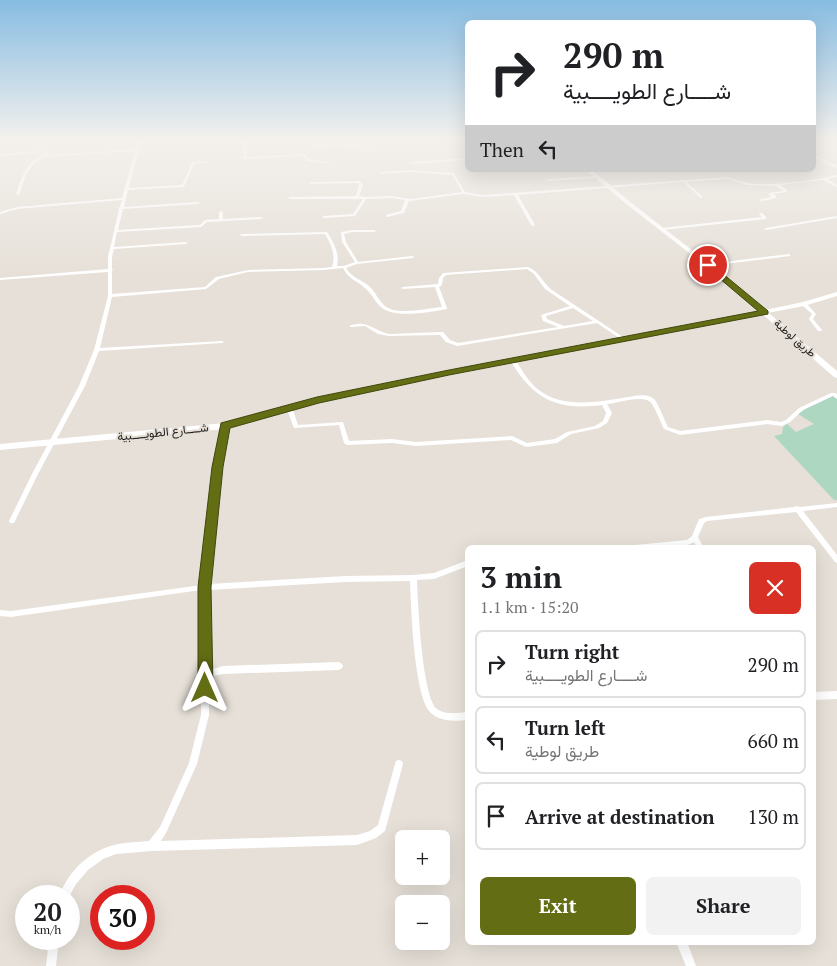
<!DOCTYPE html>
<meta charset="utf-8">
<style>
:root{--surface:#fff;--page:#f2f2f2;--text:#202124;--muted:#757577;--line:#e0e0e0;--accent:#636d14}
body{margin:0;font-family:"PT Serif",Vazirmatn,serif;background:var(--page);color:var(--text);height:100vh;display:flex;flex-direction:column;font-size:19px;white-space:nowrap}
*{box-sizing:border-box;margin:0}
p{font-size:16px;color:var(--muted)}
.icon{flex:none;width:28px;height:28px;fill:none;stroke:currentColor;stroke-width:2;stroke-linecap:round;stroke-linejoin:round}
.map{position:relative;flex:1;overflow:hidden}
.details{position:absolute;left:465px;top:545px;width:351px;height:400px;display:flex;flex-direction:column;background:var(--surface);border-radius:8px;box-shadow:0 5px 20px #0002}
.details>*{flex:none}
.guide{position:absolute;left:465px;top:20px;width:351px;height:152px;border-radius:8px;box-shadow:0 5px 20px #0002;background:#fff;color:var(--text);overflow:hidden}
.controls{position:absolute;left:395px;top:830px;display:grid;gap:10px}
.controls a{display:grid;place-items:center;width:55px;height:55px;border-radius:8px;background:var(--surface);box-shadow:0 5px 20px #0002;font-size:25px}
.speed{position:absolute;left:15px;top:885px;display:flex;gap:10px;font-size:25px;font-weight:700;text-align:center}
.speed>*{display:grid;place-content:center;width:65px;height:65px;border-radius:50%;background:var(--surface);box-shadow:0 5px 20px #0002;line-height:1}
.speed small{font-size:12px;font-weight:400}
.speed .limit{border:8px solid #d22;background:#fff;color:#111}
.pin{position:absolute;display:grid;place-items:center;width:42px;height:42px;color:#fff;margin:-21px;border:2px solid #fff;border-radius:50%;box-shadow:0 1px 5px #0007}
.me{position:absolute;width:55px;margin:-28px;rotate:0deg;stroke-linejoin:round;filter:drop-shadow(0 0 4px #0008)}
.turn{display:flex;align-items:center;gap:18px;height:105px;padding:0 15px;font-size:22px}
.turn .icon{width:65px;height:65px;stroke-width:2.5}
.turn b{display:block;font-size:35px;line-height:42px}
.then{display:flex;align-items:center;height:48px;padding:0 15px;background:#0003;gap:10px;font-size:19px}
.round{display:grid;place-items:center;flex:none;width:52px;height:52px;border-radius:8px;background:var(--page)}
.overview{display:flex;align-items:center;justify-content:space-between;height:85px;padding:0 15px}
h1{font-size:30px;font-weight:700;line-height:38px}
.cta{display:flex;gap:10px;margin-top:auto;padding:10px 15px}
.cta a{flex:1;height:58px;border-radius:8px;background:var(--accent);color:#fff;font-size:20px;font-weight:700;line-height:58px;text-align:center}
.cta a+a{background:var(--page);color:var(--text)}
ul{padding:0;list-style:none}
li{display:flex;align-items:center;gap:15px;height:68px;margin:0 10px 8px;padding:0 5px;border:2px solid var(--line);border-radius:8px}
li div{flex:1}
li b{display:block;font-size:19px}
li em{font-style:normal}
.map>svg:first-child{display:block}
.green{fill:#aed7c1}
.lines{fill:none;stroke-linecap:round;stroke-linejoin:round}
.street{fill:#fff;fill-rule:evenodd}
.secondary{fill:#fff;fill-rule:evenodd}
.primary{fill:#fff;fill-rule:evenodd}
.route{fill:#636d14;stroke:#40470d}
.labels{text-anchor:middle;stroke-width:4;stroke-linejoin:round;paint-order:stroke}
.far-street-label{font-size:11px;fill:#1f1d1a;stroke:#e6e0d8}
.street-label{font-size:12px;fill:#1f1d1a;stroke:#e6e0d8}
</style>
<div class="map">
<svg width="837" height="966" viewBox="0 0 837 966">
<rect width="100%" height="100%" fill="#e6e0d8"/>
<path class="green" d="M834 395 837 398V500H834L774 436 782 434 783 427 787 424 796 432 814 424 798 414 810 406Z"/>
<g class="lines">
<path class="street" d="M138 139H141L129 188 182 185 192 162 205 161 207 162 194 164 184 187 128 190 124 207 198 202 200 203 198 204 123 209 118 230 200 225 205 220 219 219V212L221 211 223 212V219L261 217 263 218 261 219 207 222 201 227 117 232 114 247 186 242 188 243 186 244 114 249 112 257V269L113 270 112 271V294L205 287 216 277 248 270 324 268 332 267C336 255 331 244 325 234L241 236 240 235 242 234 327 232C334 243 340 254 337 266H344L355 262 342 242 341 232 352 230H374L376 231 375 232H352L344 234 346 242 358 262 412 256 414 257 413 258 357 264 346 268C353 279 361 279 370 287 376 293 379 301 385 306 396 316 428 308 442 307L435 287 403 289 401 288 403 287 438 284 439 278 443 273 528 267C539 271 543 283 552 290L626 339V340H622L597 323 457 346 446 342 440 335 389 336 378 334 365 326 351 327 349 326C366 319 373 330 389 334L441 332H443L450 340 458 343 558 327 543 321 541 315 570 306 545 289 534 274 527 269 446 275 443 278 442 285 439 287 447 308V309C431 312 394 319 381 307 375 302 372 294 366 289 357 280 350 281 343 268L324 270 248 272 219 279 206 289 112 297 100 348 222 341 224 342 222 343 99 351 85 386 38 474 15 521 14 523H10L9 521 32 474 79 386 94 350 108 296V272L0 280V278L108 269V257L119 209 118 208 120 207 122 200 17 209 0 214V212L17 207 122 198 135 151 44 157C29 163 24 179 20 194L18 195 16 194C20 182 24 168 34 160 37 157 41 156 44 153V152L0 156V154L45 150 48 153 47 155 136 149ZM573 308 593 321 564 326 547 319 546 316Z
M244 139H248L246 157 304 154 308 159 329 162 327 163 307 161 303 156 243 159Z
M352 139H367L325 143 323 142Z
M312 141 315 145 359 144 368 149 371 148V145L373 144 375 145V149L367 151 358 146 314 147 310 142Z
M814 155 837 166V168L814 157Z
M468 158V160L411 164 409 163 411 162Z
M409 170 454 173 465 192 484 195 728 177C734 179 740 182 747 183 775 187 809 181 837 175V177L827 179 837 185V187L823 180 780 185 787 190V192L773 194 776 196V198L762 201 760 200 761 199 772 197 769 195V193L783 191 776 186 747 185 728 179 686 182 702 196 703 197 701 198 683 182 518 195 535 225 533 226 531 225 514 195 484 197 464 194 409 201 404 213 387 217H386V215L401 211 405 200 391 198 366 199 355 216 324 218H323V216L353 214 363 199H290L288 198 290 197 356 196 359 185 358 183 310 184V182H311L360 181 363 185 359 196 365 197 391 196 411 199 462 192 452 175 409 172 382 174 380 173 382 172Z
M597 176H598V178L548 181 546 180 548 179Z
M760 213H762L766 217V219L662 230 660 229 662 228 762 217 759 214Z
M837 216V218L766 230 764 229 766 228Z
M789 254H790V256L708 266 706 265 708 264Z
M802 303H806L816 314 813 319 822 330V331H818L809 319 812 314 802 305Z
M513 358 515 359C521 369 527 379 535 387 561 410 597 402 628 397 637 396 647 393 654 399 658 403 665 421 668 427L680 431 767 420 781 422 786 420 799 408 831 393H835L837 394V399L833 396 803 410 790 422 782 426 767 424 680 435 664 429C660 421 657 412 652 404 645 393 618 403 607 404L612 413 607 423 599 428 571 434 557 443 526 447 511 440 416 446 392 443 347 445 344 443 339 425 294 428 286 407 289 405 292 407 298 425 343 422 349 441 392 439 416 442 512 436 527 443 555 439 567 432 595 426 603 421 606 413 602 405C557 411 533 399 510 360Z
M225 424 228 426 221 467 209 584 346 576 413 575 434 573 468 560V566L434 579 417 580C418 603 422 697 437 709 445 715 458 713 468 712V720C455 721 440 722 431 713 414 698 411 606 410 581L346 582 209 590V670L223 666 339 662 342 664 343 666 342 668 339 670 223 674 209 677V715L197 764 166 833 161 841 357 835 370 831 378 825 395 764 396 761 399 760 402 761 403 764 385 831 376 838 357 845 152 851 116 854 103 859 88 870 76 884 69 897V896H59C68 872 89 851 114 845 126 842 138 842 149 841L160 827 189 763 201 715V590L11 617 0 616V610L11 611 202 585 215 467 222 426Z
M837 503V507L803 511 837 555V563L835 562 796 512 707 521 704 523 698 537 704 548H697L694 542C683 550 646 548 632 548L635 545 687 540 692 536 699 519 706 517 794 507 797 506 800 507Z
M837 691V699L814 700V692Z
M49 939H59L56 966H46Z
M676 942H687L696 966H686Z"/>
<path class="secondary" d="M837 292V296L804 306 449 374 318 402 225 429 0 450V444L225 423 317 398 449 370 752 313 803 302Z"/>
<path class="primary" d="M586 170H592L629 201 724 275 837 371V378L834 377 720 277 625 203Z"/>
</g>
<linearGradient id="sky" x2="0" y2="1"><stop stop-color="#87bce2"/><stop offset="0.51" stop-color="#f4f1ed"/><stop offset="1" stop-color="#f4f1ed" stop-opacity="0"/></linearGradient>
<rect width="837" height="274" fill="url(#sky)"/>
<path class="route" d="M706 264H711L768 311V314L449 375 319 403 230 428 223 467 211 587 213 688 211 692 205 694 200 692 198 688V587L212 467 221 423 317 397 449 370 758 311 706 267Z"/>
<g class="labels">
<g class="far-street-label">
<text transform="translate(795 338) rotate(41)" y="4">طريق لوطية</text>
</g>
<g class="street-label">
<text transform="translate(163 432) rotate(-6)" y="4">شــــارع الطويــــبية</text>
</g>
</g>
</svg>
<div class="controls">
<a>+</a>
<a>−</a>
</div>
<div class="speed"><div>20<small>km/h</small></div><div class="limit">30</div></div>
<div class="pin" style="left:708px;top:265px;background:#d93025"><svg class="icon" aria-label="arrive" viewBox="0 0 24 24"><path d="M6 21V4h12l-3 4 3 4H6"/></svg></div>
<svg class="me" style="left:205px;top:688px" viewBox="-20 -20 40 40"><path d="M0-17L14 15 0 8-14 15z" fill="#636d14" stroke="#fff" stroke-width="4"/></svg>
<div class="guide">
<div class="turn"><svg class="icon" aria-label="right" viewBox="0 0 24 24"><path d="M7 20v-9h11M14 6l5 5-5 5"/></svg><div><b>290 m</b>شــــارع الطويــــبية</div></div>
<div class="then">Then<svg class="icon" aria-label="left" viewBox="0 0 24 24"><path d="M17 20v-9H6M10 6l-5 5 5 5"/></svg></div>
</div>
<section class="details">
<div class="overview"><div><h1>3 min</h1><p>1.1 km · 15:20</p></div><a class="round" style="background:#d93025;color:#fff"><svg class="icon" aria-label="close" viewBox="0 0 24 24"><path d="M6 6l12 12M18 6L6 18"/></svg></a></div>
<ul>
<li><svg class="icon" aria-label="right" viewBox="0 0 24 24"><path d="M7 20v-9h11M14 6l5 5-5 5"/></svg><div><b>Turn right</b><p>شــــارع الطويــــبية</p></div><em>290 m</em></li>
<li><svg class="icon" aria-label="left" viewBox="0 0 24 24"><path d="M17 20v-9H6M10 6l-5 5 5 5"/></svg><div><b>Turn left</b><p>طريق لوطية</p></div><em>660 m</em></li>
<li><svg class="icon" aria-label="arrive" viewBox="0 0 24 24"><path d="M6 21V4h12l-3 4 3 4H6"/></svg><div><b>Arrive at destination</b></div><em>130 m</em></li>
</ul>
<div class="cta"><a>Exit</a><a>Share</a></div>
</section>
</div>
